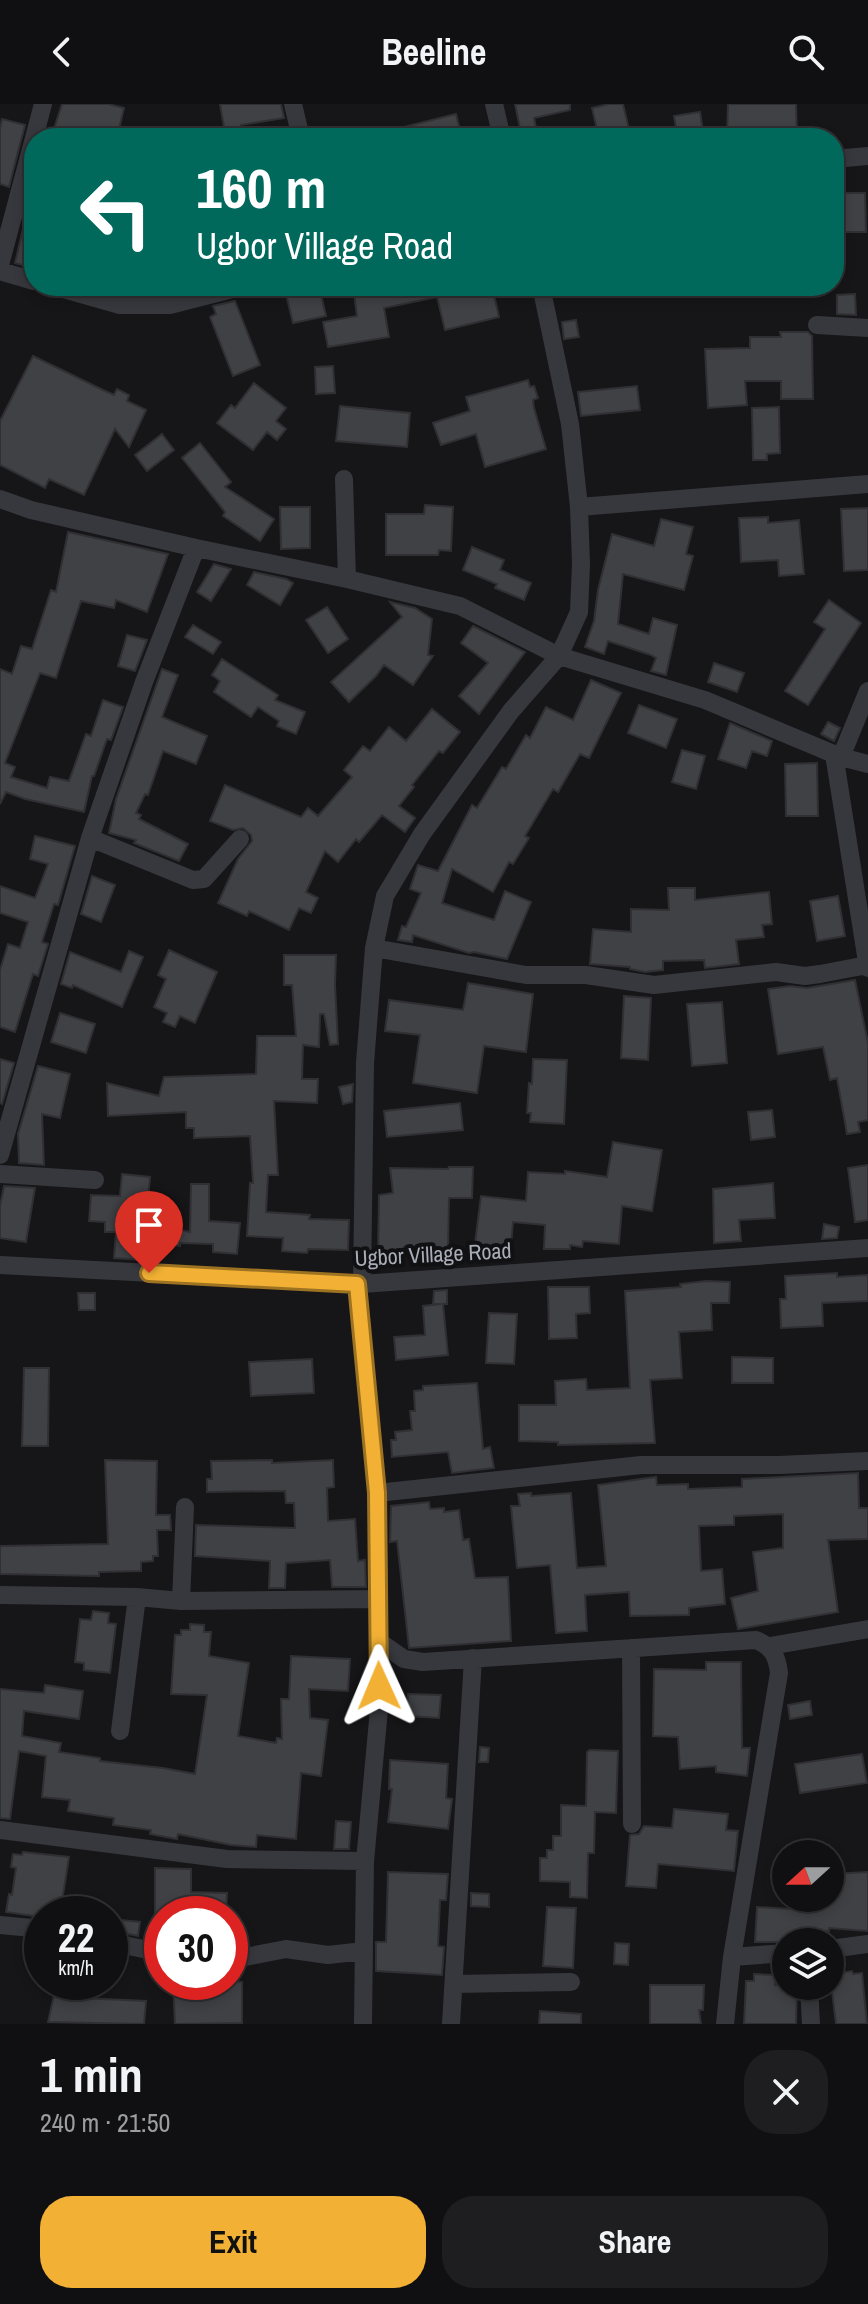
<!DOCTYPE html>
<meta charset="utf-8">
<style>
:root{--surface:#101012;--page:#1e1e20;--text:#f1f3f6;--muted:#9c9d9f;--line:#303032;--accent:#f2b134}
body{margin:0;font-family:"Archivo Narrow",sans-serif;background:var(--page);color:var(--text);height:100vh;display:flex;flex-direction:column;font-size:30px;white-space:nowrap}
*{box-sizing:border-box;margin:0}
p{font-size:26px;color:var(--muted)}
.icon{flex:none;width:44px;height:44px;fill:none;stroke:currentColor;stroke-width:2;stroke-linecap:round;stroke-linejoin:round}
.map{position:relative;height:1920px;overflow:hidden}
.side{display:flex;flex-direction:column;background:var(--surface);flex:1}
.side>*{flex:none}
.hud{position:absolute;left:24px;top:24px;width:820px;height:168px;border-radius:32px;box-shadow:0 4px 12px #0003,0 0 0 2px var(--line);background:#00695c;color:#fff;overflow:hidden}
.needle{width:52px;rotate:249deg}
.controls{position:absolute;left:772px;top:1736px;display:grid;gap:16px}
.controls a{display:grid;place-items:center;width:72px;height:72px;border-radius:50%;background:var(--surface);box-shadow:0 4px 12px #0003,0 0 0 2px var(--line);font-size:40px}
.speed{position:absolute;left:24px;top:1792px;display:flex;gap:16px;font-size:40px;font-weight:700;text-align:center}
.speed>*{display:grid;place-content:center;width:104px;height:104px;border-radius:50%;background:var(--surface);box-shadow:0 4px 12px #0003,0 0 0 2px var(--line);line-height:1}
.speed small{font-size:20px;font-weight:400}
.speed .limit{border:12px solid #d22;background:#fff;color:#111}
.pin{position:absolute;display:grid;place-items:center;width:68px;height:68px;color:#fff;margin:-82px -34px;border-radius:50% 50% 50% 0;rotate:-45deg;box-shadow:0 0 8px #0007}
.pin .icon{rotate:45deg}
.me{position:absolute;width:88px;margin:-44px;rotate:359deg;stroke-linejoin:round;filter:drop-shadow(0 0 6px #0008)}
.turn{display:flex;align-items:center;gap:28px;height:168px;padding:0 40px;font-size:36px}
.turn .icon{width:104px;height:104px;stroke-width:2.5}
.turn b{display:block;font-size:56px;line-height:68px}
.round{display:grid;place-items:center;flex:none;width:84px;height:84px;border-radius:32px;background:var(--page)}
.head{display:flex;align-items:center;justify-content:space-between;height:136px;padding:0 40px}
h1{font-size:48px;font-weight:700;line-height:60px}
.button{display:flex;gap:16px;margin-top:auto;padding:16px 40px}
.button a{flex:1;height:92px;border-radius:32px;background:var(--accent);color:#111;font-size:32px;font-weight:700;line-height:92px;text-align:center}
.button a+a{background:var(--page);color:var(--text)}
header{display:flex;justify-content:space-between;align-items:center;height:104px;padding:0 40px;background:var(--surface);font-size:36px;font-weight:700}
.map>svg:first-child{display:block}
.building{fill:#404145;stroke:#303034;stroke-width:2}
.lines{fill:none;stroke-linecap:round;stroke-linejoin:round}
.minor{stroke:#37383d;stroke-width:18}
.route-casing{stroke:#9d7322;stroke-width:20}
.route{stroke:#f2b134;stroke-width:14}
.labels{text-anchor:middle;stroke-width:8;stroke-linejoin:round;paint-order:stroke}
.street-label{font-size:22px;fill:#a8adb8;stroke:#111113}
</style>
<header><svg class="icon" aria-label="back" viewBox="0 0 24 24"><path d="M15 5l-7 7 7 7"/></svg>Beeline<svg class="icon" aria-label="search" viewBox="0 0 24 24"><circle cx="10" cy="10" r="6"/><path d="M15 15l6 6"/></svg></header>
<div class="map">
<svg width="868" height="1920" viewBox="0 0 868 1920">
<rect width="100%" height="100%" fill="#161618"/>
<path class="building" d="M62 0H108L124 4 117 34H51Z
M220 0H281L284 14 241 21 245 34H226Z
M515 0H570V6L534 14 538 34H522Z
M609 0H623L631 34H599L592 4Z
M728 0H796L797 34H727Z
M700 8 704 34H678L674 12Z
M456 10 462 34H380V29Z
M2 15 25 21 9 83 0 80V24Z
M841 89H865L866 128H841Z
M29 99H34V164L15 159Z
M301 182H319L326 212 293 219 285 186Z
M360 182H492L499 213 445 226 437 193 384 204 389 233 328 243 323 218 357 212 354 190 361 189Z
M855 190 856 211 837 210V191Z
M235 197 260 261 233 272 210 213 216 210 213 202Z
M576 216 579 233 564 235 562 218Z
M780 228H808L812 232 813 295H781V277H745L747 301 708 304 705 245 750 244V233H781Z
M33 252 103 286 114 291 117 285 129 291 127 297 146 306 129 343 115 325 84 391 49 375 45 384 0 361V317Z
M333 262 335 289 316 290 315 263Z
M528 276 530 283 534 282 538 294 533 296 534 304 546 345 485 363 476 330 441 341 433 319 470 307 466 293Z
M254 279 286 304 276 317 286 325 277 336 267 328 253 346 217 319 231 301 235 304Z
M637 282 640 306 581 312 578 288Z
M340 302 410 309 407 343 336 337Z
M779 303 780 349 767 350V356H753L752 304Z
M162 330 174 346 147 367 135 351Z
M200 339 231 378 225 383 274 415 260 437 223 412 225 408 182 354Z
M425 401 453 403 451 447 439 446 438 451H386V410H424Z
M280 403H310V444L281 445Z
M868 404V466L844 467 841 405Z
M768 413V419L799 416 804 470 779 472 778 456 741 458 739 414Z
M661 415 693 423 686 450 693 452 684 486 623 470 618 520 649 530 653 514 677 521 666 571 651 567 656 554 651 551 608 537 604 550 585 543 594 517 598 486 612 430 654 442Z
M68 428 168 450 147 508 116 496 114 504 81 497 56 574 40 569 5 659 15 663 11 673 47 684 50 673 69 677 86 630 91 632 103 596 123 603 111 636 107 635 94 672H92L84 708 25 695 6 688 0 700V565L12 570 21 542 32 545 51 486 56 488Z
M472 443 504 456 500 466 531 479 524 496 495 484 497 480 463 466Z
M214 460 231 465 211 497 197 488Z
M254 468 286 475 293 479 280 501 247 481Z
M829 496 861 519 808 601 785 587 825 525 814 518Z
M390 498 415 504 432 515 428 551 433 552 413 581 384 561 376 572 349 598 331 578 402 513Z
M327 503 348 535 328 549 306 516Z
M193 521 221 538 213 550 185 533Z
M473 522 525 548 479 610 459 592 488 559 461 539Z
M127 531 147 536 135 567 118 562Z
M222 555 278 591 275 596 305 608 296 630 277 622 279 617 258 603 251 613 214 588 220 577 212 571Z
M714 559 744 569 737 588 708 578Z
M162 565 178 571 162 613 207 632 196 660 163 647 148 691 145 690 136 709 141 711 139 715 188 740 179 757 134 739 136 736 109 729 116 695Z
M591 576 621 589 589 654 580 650 558 688 553 685 525 732 529 734 513 760 509 758 493 788 452 765 442 799 494 816 505 787 531 798 507 855 474 848 469 849 413 831 412 838 398 836 402 822 406 823 421 789 410 785 418 761 438 767 472 701 477 704 502 663 506 665 526 631 530 634 546 603 573 616Z
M639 601 677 615 666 644 628 629Z
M432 605 460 628 443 649 439 647 412 681 414 683 399 702 415 714 405 728 382 711 359 738 356 735 338 758 325 747 306 788 318 794 311 809 299 804 289 826 249 807 247 812 218 799 238 755 252 737 251 731 243 724 233 726 210 717 225 681 301 713 308 704 318 712 352 673 344 666 363 642 370 647 389 623 406 637Z
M828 618 840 624 834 637 821 630Z
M730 619 772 637 767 652 752 647 746 664 718 655Z
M682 646 705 652 696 685 672 678Z
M817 659 818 712H786L785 660Z
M35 732 75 742 58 801 54 800 42 838 48 840 38 872 33 870 15 928 0 923V866L8 840 20 844 28 818 0 809V782L35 794 48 760 30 755Z
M92 772 115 781 101 818 81 810Z
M668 784H695V796L769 788 772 820 762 821 764 833 736 836 739 860 705 864 704 856 663 857V866L645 868 630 865V863L590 860 593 825 631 828V805L669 806Z
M838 792 845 832 817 837 810 797Z
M169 846 217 868 195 919 180 912 175 923 163 918 167 909 154 903 166 875 158 871Z
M129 847 143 853 122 903 73 881 72 884 61 880 70 848 121 868Z
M284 851H336L335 881 338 940 330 941 324 910H320L319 943 303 941 302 975H318L317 999 274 997 278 1071H268L266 1108 310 1111 309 1115 349 1116 348 1146 308 1145 307 1149 282 1147 283 1134 247 1132 250 1079H253L250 1032 194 1034V1024H186V1008L108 1012 107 979 159 992 164 973 256 970 257 932H296L292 881H284Z
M855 876 868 939V1016L858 1018 860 1028 847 1030 837 974 830 976 823 943 778 950 768 885 790 882 807 884Z
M468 879 533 890 526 948 484 942 477 989 413 979 420 931 385 927 389 896 463 906Z
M624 892 651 894 648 956 621 954Z
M722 898 727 959 692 962 687 900Z
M60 909 95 920 86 949 51 938Z
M0 955 14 959 2 1000 0 999Z
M533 955 567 956 564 1020 530 1018 531 1009H527L529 979 532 980Z
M38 962 70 970 60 1014 42 1010 44 1061 19 1059 18 1030Z
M353 980 352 998 343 1000 339 983Z
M460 999 463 1026 387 1033 384 1007Z
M772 1006 775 1033 751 1036 748 1008Z
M613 1038 662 1046 652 1107 622 1102 619 1140 583 1137 582 1143 570 1141V1145H544L545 1121 513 1118 510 1152 474 1147 481 1092 526 1097 528 1068 565 1070V1067L607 1073Z
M868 1061V1116L855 1118 848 1064Z
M449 1063H473L472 1094H449L448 1145 404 1143V1149H378L379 1091 393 1089 390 1064 448 1065Z
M122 1070 150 1073 146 1119 190 1128 191 1080H209V1117L240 1119 237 1150 213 1148V1140L180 1139V1142L144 1136 142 1156 114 1154 116 1128H105V1118L89 1117 91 1091 120 1092Z
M773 1079 775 1114 739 1116 741 1137 714 1139 713 1085Z
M4 1082 35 1084 26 1138 0 1134V1102Z
M824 1120 839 1123 837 1134 822 1135Z
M837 1169V1173L868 1171V1197L822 1199 823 1222 781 1224 780 1195H786L785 1172Z
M706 1177 730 1178 729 1199H711L712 1226 679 1228 682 1274 650 1276 655 1339 558 1341V1338L519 1337V1301H556L555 1277 586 1275 587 1286 630 1284 625 1187 681 1183 680 1180Z
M548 1183H589L590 1209 576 1210 577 1234 549 1235Z
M447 1186V1200H443L448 1251 396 1256 394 1233 425 1231 423 1202 441 1200H433L434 1187Z
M78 1189H95V1206H79Z
M489 1209 517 1210 514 1260 486 1259Z
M732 1253 773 1254V1279H732Z
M312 1255 314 1289 251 1292 249 1258Z
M24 1264H49L48 1342H22Z
M477 1279 483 1345 490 1343 494 1364 452 1369 448 1348 392 1353 391 1336H396L395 1328 412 1326 410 1307H415L414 1287 423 1286V1282Z
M105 1356 157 1357 156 1411H170L171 1426H157L158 1452H153V1457L141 1458V1467L99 1468V1472L0 1470V1442L108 1440Z
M272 1356V1359L333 1356 334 1383 327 1384 328 1417 355 1415 358 1457 365 1456 366 1483H332L330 1456 286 1459 285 1484H269L270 1457 195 1452 196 1421 295 1424 294 1399H286L285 1387 207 1388V1375H212L211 1357Z
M858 1369 859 1404H868V1435L828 1436 838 1508 738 1525 731 1494 758 1487 753 1448 783 1444V1410L734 1412V1421L699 1422 701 1467 722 1465 725 1500 689 1504V1511L630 1512 629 1488 585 1491 587 1527 556 1529 550 1461 517 1464 511 1402H520L518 1390 531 1389V1392L571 1389 577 1464 606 1462 598 1381 656 1373 657 1381 688 1380V1385L742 1383V1375Z
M429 1398 430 1405 444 1404V1408L459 1406 463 1436 469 1435 475 1474 508 1473 511 1537 409 1544 397 1437 390 1438 391 1402Z
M93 1507 109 1509 108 1519 116 1520 110 1569 84 1566V1559L75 1558 80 1515 91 1516Z
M190 1520 204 1521V1528H211L209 1552 249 1559 238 1632 276 1639 277 1634 282 1635 281 1595H289L291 1552 350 1555 348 1587 309 1585 310 1614 328 1616 321 1672 301 1669 296 1735 257 1731 256 1743 231 1741 178 1730 177 1735 150 1730 151 1726 113 1721 114 1714 68 1707 70 1696 42 1693 46 1652 19 1647 10 1715 0 1714V1585L44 1589 45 1581 83 1587 79 1615 24 1607 22 1632 61 1639 59 1648 100 1654V1657L163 1664 195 1670 207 1591 171 1590 175 1531H181V1526H190Z
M706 1558H741L742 1644H750L747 1672 716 1668V1662L680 1665 678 1633 653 1632 654 1565 706 1566Z
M408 1590 441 1591 439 1614 407 1612Z
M810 1597 812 1611 790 1615 788 1601Z
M480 1643 489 1644 488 1658H479Z
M590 1646 618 1647 616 1709 595 1708 594 1749H588L587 1794 570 1793V1778L540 1777V1754H547V1746H553V1732H561V1701L586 1702 587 1648Z
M862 1650 867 1679 800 1689 795 1660Z
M390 1656 448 1660 446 1694 452 1695 448 1725 388 1718 392 1685H389Z
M674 1705 728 1710 726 1726 738 1727 734 1767 658 1760 656 1784 626 1782 630 1731 639 1730 644 1722 672 1724Z
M336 1717 351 1718 349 1745H334Z
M23 1748 69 1753 60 1810H42V1813L6 1808 9 1790 12 1791 16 1764 11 1763 13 1750 22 1751Z
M155 1764 191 1765V1788L227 1789 226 1810H155Z
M388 1768 448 1770 446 1796H440L438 1842 444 1843 442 1871 376 1867V1838H386Z
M868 1768V1827L829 1824V1827H798L797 1838H755L757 1803 807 1806V1801H811V1794H830V1770Z
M471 1789 489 1790V1803L471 1802Z
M547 1803 576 1804 573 1864 543 1862Z
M110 1815 140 1818 138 1832 110 1826Z
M615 1839 629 1840 628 1861 614 1860Z
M852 1867 853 1870 862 1869 867 1920H836L831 1879 840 1878 839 1869Z
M754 1870 775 1871V1881L797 1883 796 1920H744L746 1877H754Z
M57 1878H83L81 1894 146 1897 144 1920 48 1918Z
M173 1878H242V1919L175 1920Z
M650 1881H704L703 1906H699L701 1920H650Z
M540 1907 581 1910V1920H539Z"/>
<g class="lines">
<path class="minor" d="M293 0 301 34
M494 0 502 34
M34 34 43 0
M834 55 868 52
M0 161 34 34
M0 167 34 177
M53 182 120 201H170L244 182
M817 221 868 224
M344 375 347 475
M0 395 31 406 196 444 347 475 460 502 559 552 705 596 841 653 868 660
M579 403 868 380
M834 650 868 864
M841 653 868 587
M90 734 193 776 204 775 240 735
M374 844 526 871H586L654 881 776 868 805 872 820 870 867 861
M0 1051 90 734 144 578 196 444
M0 1070 95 1076
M0 1161 362 1180 868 1144
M357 1180 377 1389 379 1495V1605L365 1757 363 1920
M362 1180 365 959 374 844 385 792 422 730 511 607 559 552 579 508 581 460 579 403 570 320 541 182
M377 1389 641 1361H779L868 1357
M0 1491 137 1493 181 1497 379 1495
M181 1497 185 1403
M378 1537 404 1555 423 1558 756 1536C772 1543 777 1551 779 1569L732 1853 725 1920
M770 1542 868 1525
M631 1544 632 1720
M120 1627 137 1493
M0 1726 227 1755 365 1757
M0 1821 42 1825
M110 1838 162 1849
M830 1845 868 1840
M732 1853 786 1849
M230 1856 286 1845 328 1851 364 1847
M454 1880 571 1878
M809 1882 811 1920
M451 1920 473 1554"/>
</g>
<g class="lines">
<g class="route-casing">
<path id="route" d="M149 1169 357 1180 377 1389 379 1582"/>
</g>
<use href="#route" class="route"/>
</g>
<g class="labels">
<g class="street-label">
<text transform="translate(433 1150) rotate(-3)" y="8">Ugbor Village Road</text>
</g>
</g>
</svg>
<div class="controls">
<a><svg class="needle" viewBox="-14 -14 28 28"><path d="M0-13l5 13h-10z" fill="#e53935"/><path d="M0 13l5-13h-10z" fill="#9c9d9f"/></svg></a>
<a><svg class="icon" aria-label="layers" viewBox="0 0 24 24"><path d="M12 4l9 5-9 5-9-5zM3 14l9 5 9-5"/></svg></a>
</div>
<div class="speed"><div>22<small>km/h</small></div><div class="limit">30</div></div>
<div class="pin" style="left:149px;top:1169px;background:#d93025"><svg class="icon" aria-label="arrive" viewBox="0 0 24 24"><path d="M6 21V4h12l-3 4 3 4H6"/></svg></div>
<svg class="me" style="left:379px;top:1582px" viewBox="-20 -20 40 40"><path d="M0-17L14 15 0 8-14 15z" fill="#f2b134" stroke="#fff" stroke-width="4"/></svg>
<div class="hud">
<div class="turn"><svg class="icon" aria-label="left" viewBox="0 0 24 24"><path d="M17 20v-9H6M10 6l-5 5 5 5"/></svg><div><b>160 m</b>Ugbor Village Road</div></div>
</div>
</div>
<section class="side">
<div class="head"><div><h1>1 min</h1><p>240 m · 21:50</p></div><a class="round"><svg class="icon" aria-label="close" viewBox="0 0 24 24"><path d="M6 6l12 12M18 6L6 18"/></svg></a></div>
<div class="button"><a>Exit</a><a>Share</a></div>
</section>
